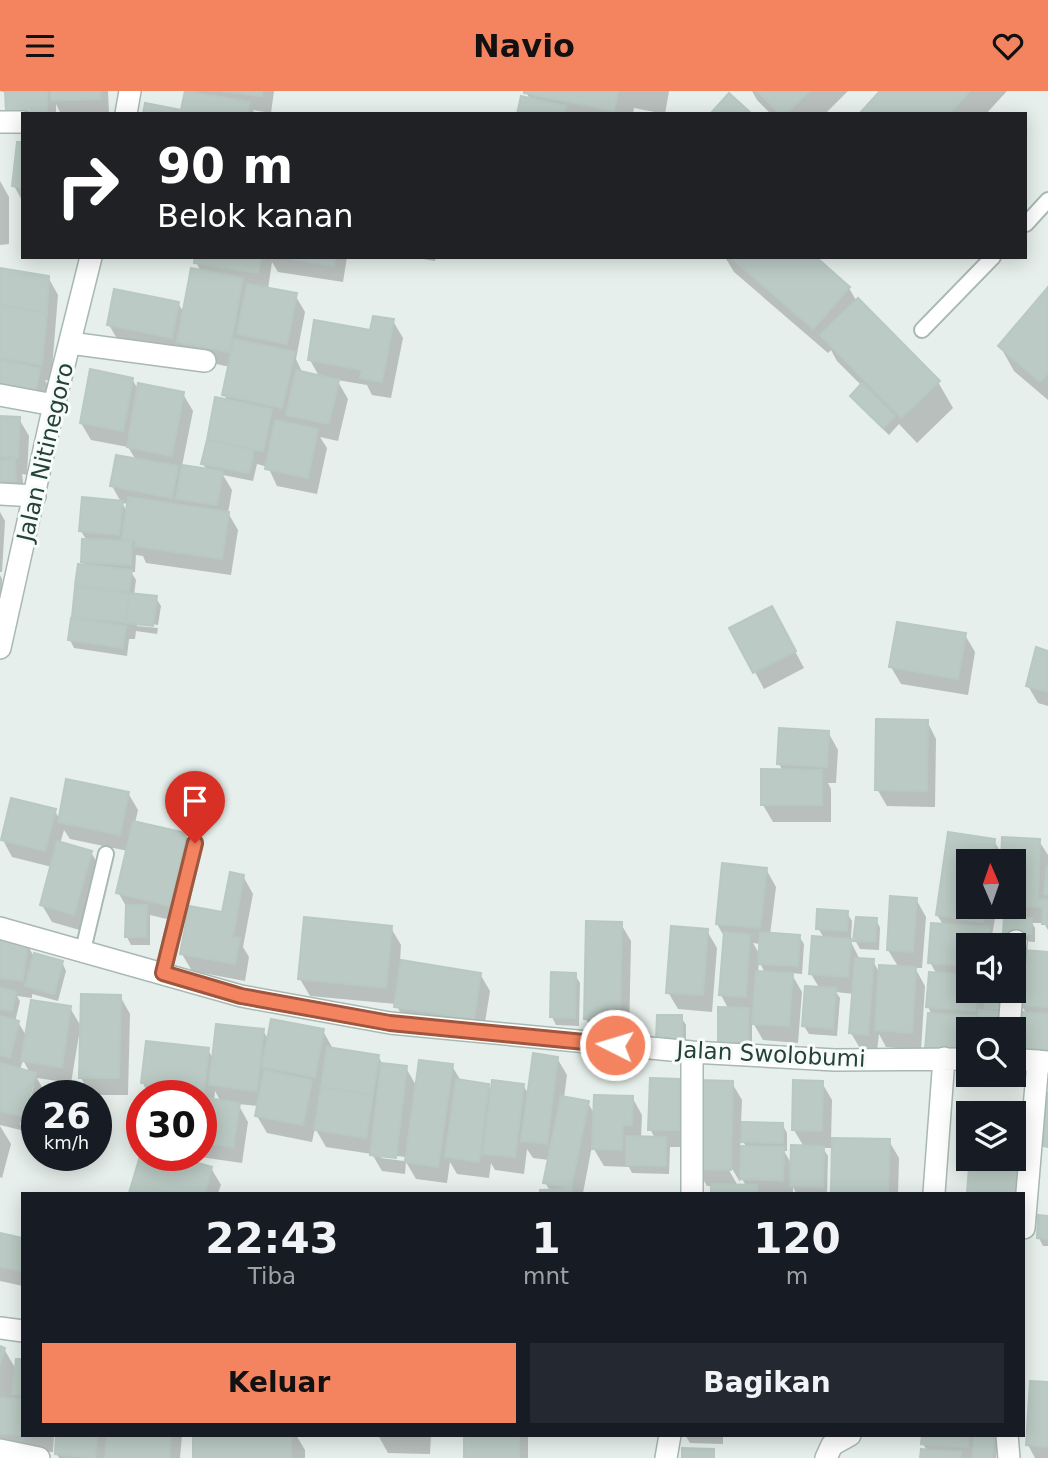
<!DOCTYPE html>
<html lang="id">
<style>
:root{--surface:#171b24;--page:#242831;--text:#f1f3f6;--muted:#9ea1a6;--accent:#f4845f}
body{margin:0;font-family:"DejaVu Sans",sans-serif;background:var(--page);color:var(--text);height:100vh;display:flex;flex-direction:column;font-size:26px;white-space:nowrap}
*{box-sizing:border-box;margin:0}
p{font-size:23px;color:var(--muted)}
.icon{flex:none;width:38px;height:38px;fill:none;stroke:currentColor;stroke-width:2;stroke-linecap:round;stroke-linejoin:round}
.map{position:relative;flex:1;overflow:hidden}
.drawer{position:absolute;left:21px;top:1101px;width:1004px;height:245px;display:flex;flex-direction:column;background:var(--surface);border-radius:0px;box-shadow:0 4px 18px #0003}
.drawer>*{flex:none}
.top-card{position:absolute;left:21px;top:21px;width:1006px;height:147px;border-radius:0px;box-shadow:0 4px 18px #0003;background:#202124;color:#fff;overflow:hidden}
.needle{width:46px;rotate:358deg}
.buttons{position:absolute;left:956px;top:758px;display:grid;gap:14px}
.buttons a{display:grid;place-items:center;width:70px;height:70px;border-radius:0px;background:var(--surface);box-shadow:0 4px 18px #0003;font-size:35px}
.speed{position:absolute;left:21px;top:989px;display:flex;gap:14px;font-size:35px;font-weight:700;text-align:center}
.speed>*{display:grid;place-content:center;width:91px;height:91px;border-radius:50%;background:var(--surface);box-shadow:0 4px 18px #0003;line-height:1}
.speed small{font-size:18px;font-weight:400}
.speed .limit{border:10px solid #d22;background:#fff;color:#111}
.pin{position:absolute;display:grid;place-items:center;width:60px;height:60px;color:#fff;margin:-72px -30px;border-radius:50% 50% 50% 0;rotate:-45deg;box-shadow:0 0 7px #0007}
.pin .icon{rotate:45deg}
.me{position:absolute;width:77px;margin:-38px;rotate:275deg;stroke-linejoin:round;filter:drop-shadow(0 0 5px #0008)}
.turn{display:flex;align-items:center;gap:24px;height:147px;padding:0 21px;font-size:32px}
.turn .icon{width:91px;height:91px;stroke-width:2.5}
.turn b{display:block;font-size:49px;line-height:60px}
.eta{display:flex;justify-content:space-evenly;align-items:center;height:119px;text-align:center}
.eta b{font-size:42px;font-weight:600;line-height:49px}
.primary-button{display:flex;gap:14px;margin-top:auto;padding:14px 21px}
.primary-button a{flex:1;height:80px;border-radius:0px;background:var(--accent);color:#111;font-size:28px;font-weight:600;line-height:80px;text-align:center}
.primary-button a+a{background:var(--page);color:var(--text)}
header{display:flex;justify-content:space-between;align-items:center;height:91px;padding:0 21px;background:var(--accent);color:#111;font-size:32px;font-weight:600}
.map>svg:first-child{display:block}
.shadow{fill:#0003;fill-rule:evenodd}
.building{fill:#bbcac4;stroke:#b8c9c2;stroke-width:2}
.lines{fill:none;stroke-linecap:round;stroke-linejoin:round}
.service-casing{stroke:#a8b8b2;stroke-width:18}
.minor-casing{stroke:#a8b8b2;stroke-width:24}
.service{stroke:#fff;stroke-width:14}
.minor{stroke:#fff;stroke-width:21}
.route-casing{stroke:#9f563e;stroke-width:18}
.route{stroke:#f4845f;stroke-width:12}
.labels{text-anchor:middle;stroke-width:6;stroke-linejoin:round;paint-order:stroke}
.street-label{font-size:23px;fill:#24423a;stroke:#f7fbf9}
</style>
<header><svg class="icon" aria-label="menu" viewBox="0 0 24 24"><path d="M4 6h16M4 12h16M4 18h16"/></svg>Navio<svg class="icon" aria-label="heart" viewBox="0 0 24 24"><path d="M12 20l-8-8c-3-5 5-10 8-4 3-6 11-1 8 4z"/></svg></header>
<div class="map">
<svg width="1048" height="1367" viewBox="0 0 1048 1367">
<rect width="100%" height="100%" fill="#e6efeb"/>
<path class="shadow" d="M0 0H108L109 23H61L56 13V23H23L7 2Z
M186 0H274L271 22 253 19 255 23H145L183 21Z
M526 0H669L665 23 634 17 633 23H519L530 9Z
M752 0H848L825 23H771L757 9Z
M882 0H1007L986 23H861Z
M23 53V111L14 95Z
M0 90 9 106V153L0 154Z
M196 166H347L343 191 278 181 272 171 268 198 295 204 305 221 296 268 303 283 320 287 310 269 393 230 403 247 391 307 372 304 367 294 337 289 348 308 338 350 320 346 327 357 317 403 277 395 268 376 257 373 253 390 223 384 232 399 228 422 238 439 231 484 146 472 143 465 136 464 135 481H131L136 489 134 504 156 507 161 515 158 534 137 531V535L158 537 157 543 136 540 135 548H129L127 565 74 557 70 549 76 530 74 525 80 498 77 493 86 476 83 471 87 450 81 440 121 411 112 395 136 369 128 356 91 349 81 332 132 288 139 300 183 303 193 320 182 375 207 379 203 373 209 349 228 311 224 303 230 276 119 251 109 234 178 212 184 222 201 181 196 171ZM122 412 129 413 128 422Z
M411 166H436L435 170Z
M725 166H813L849 197 857 211 938 291 953 317 917 352 899 333 889 344 857 313 852 305 862 295 837 270 831 259 828 262 734 181Z
M0 179 48 186 58 204 51 290 45 289 49 296 44 320 0 311Z
M1048 198V309L1014 280 1000 255Z
M0 327 19 328 29 345 27 384 22 383 25 407 0 408Z
M0 421 5 430 2 481H0Z
M0 484 2 488 1 524H0Z
M781 534 804 577 764 598 732 538Z
M965 544 975 561 968 604 901 593 891 576Z
M1048 561V615L1038 612 1028 595Z
M927 630 936 648 935 716 887 715 877 698Z
M828 641 838 659 836 692H828L831 698V731H773L763 714 783 680 779 673Z
M128 702 138 719 135 732 185 743 195 761 179 831 150 824V854H131L127 846V817L118 801 128 760 70 748 64 739 60 753 91 761 101 779 83 840 52 831 42 814 52 776 12 766 3 749 55 720 60 729Z
M950 743 994 750 1003 765 1039 750 1048 764V839L1044 832H1032L1035 837V851L1010 849 1005 841 1009 828 1002 816H1013V770H968V816H997L992 844 998 854H968V900H984L987 904V900H1006L1009 938H968L932 924 928 916 937 884 930 871 944 835 937 824Z
M766 778 776 796 770 844 799 845 804 853 802 883 791 882 802 901 798 952 763 949 752 930V962L721 904 725 847 717 833ZM753 852 761 853 760 864ZM759 870 765 882H758Z
M243 785 253 803 243 856 249 866 245 890 192 880 182 863 224 823Z
M916 808 926 826 922 877H915L925 895 921 959 886 956 879 943 877 960 861 959 851 942 854 903 836 901 840 907 837 945 809 943 804 935 820 898 811 883 824 847 818 837 847 822 852 830 851 847H849L860 869 873 870 880 883 899 877 888 859Z
M876 828 880 837 879 859 860 858 855 849Z
M621 833 631 850 629 946 596 945 586 928Z
M391 837 401 854 400 871 480 883 490 900 483 944 406 933 396 913 310 905 300 888Z
M707 840 717 857 712 921 678 918 668 901Z
M0 849 27 853 33 864 62 871 66 880 58 910 32 903V907L17 905 20 910 15 931H18L27 946 70 917 82 937 120 905 130 923 128 1004H91L81 987 82 938H80L71 992 37 987 44 1000 43 1004H37V1029L33 1042 0 1034ZM23 969 30 982 20 979ZM30 994H34L23 1035 20 1034Z
M1048 863V966L1027 964 1023 956 1027 923 1021 914Z
M575 884 580 892 579 935 556 934 552 926Z
M658 926H681L686 934V958Z
M263 940 269 949 323 940 333 958 378 965 383 974 406 977 417 996 452 975 461 990 488 994 493 1002 523 994 529 1004 557 967 567 984 564 1007 588 1012 595 1024 632 1006 642 1024 641 1047H655L650 1038 679 989 689 1007 688 1056H670L669 1083 632 1082 629 1076 604 1075 592 1055 583 1102H542V1100H550L545 1091 549 1069 533 1067 527 1058 524 1083 495 1079 491 1072 489 1087 457 1083 450 1071 447 1092 416 1088 406 1071 405 1083 382 1080 372 1063 326 1056 315 1037 312 1051 267 1042 257 1025 259 1015 238 1013 248 1031 242 1072 186 1064H201V1004H148L143 992 208 959 214 969ZM215 1000 221 1011 214 1010ZM381 1063 405 1066 404 1070 381 1067Z
M732 992 742 1009 741 1032 782 1033 787 1042V1060H784L792 1074 804 1056 794 1039 822 992 832 1009 831 1049 889 1050 899 1067 898 1102H833L834 1057H823L828 1065 827 1102H796L793 1096V1102H713V1095H707L697 1078ZM741 1047 747 1057H740ZM728 1071 740 1091V1084L746 1095H738L725 1072Z
M1017 1018 1027 1035 1024 1102H969L971 1078H977L971 1068H1013V1022H973Z
M0 1035 11 1053 2 1087 0 1086Z
M142 1064H164L211 1077 221 1094 218 1102H131Z
M1048 1126V1155H1043L1039 1147Z
M0 1144 23 1148V1195L0 1190Z
M0 1257 4 1258 17 1280 23 1270V1344H54L53 1361 0 1359Z
M1048 1292V1367H1035L1028 1354Z
M58 1344H182L180 1367H59L57 1363Z
M195 1344H296L305 1359V1367H194Z
M378 1344H431L430 1363 388 1362Z
M466 1344H528V1367H465Z
M685 1344H723V1353L690 1352Z
M924 1344H994L998 1349 996 1367H922L928 1361 923 1353Z"/>
<path class="building" d="M5 0H47V21L6 22Z
M51 0H100V8L51 10Z
M185 0 250 11 247 23H143L145 12 181 19Z
M222 0H262V5Z
M524 0H618L614 20 524 2Z
M757 0H809L786 23H780Z
M880 0H970L949 23H859Z
M729 2 752 23H710Z
M521 5 566 15 564 23H517Z
M17 51H23V97L12 95Z
M195 166H261L258 182 194 172Z
M281 166H335L334 175Z
M730 166H816L850 196 813 238Z
M0 177 49 185 47 222 0 214Z
M191 177 243 187 229 261 177 251Z
M247 193 297 202 287 253 237 243Z
M1048 196V282L1040 291 998 255Z
M114 198 179 211 172 247 107 234Z
M858 207 940 290 901 327 820 244Z
M0 214 47 222 42 274 0 267Z
M373 225 394 228 382 291 360 287 362 279 308 269 314 229 370 239Z
M234 248 295 261 282 317 222 304Z
M0 269 40 277 35 304 0 297Z
M90 278 133 287 123 340 80 332Z
M296 279 339 289 329 333 286 324Z
M138 292 184 301 172 365 127 356Z
M862 292 895 325 883 337 850 305Z
M215 306 272 318 263 360 207 349Z
M0 325 20 326 18 367 0 366Z
M275 329 318 338 308 387 265 378Z
M207 349 254 359 249 382 201 373Z
M116 364 178 375 172 407 110 395Z
M15 368 16 390 0 391V369Z
M182 374 223 380 217 414 176 408Z
M82 406 123 410 119 444 79 440Z
M128 406 229 421 222 468 135 455 136 449 122 447Z
M82 448 132 450 131 474 81 471Z
M78 473 132 479 129 500 75 494Z
M75 496 129 502 126 532 72 526Z
M129 502 157 505 153 535 126 532Z
M772 515 796 560 753 582 729 537Z
M71 527 126 535 123 557 68 549Z
M897 531 966 542 958 588 889 576Z
M1036 556 1048 560V601L1026 595Z
M876 628 928 629 927 700 875 699Z
M779 637 829 640 827 676 777 673Z
M761 678 822 679V714H761Z
M66 688 129 701 120 744 58 731Z
M11 707 56 718 45 760 1 749Z
M133 730 186 742 170 815 116 802Z
M948 741 995 748 992 770H968V816H985L983 831 936 824Z
M1002 746 1040 748 1038 808 1048 809V833H1042L1043 816 1013 815V770H1001Z
M57 750 92 760 74 824 40 814Z
M722 772 767 777 760 837 716 833Z
M1047 776H1048V804L1044 803Z
M230 781 244 784 233 846 240 847 235 873 180 863 189 815 222 821Z
M890 805 917 807 913 861 887 859Z
M126 814H147L146 846H125Z
M817 818 848 820 847 840 816 838Z
M304 826 392 835 386 897 298 888Z
M856 826 877 827 875 851 853 850Z
M1004 826 1032 827 1031 843 1003 842Z
M586 830 622 831 620 929 584 928Z
M931 832 990 836 989 854H968V875L928 872Z
M671 835 708 838 703 904 666 902Z
M724 841 750 844 746 906 719 904Z
M760 841 800 844 798 875 758 873Z
M812 845 851 848 848 886 809 883Z
M0 847 28 851 23 890 0 887Z
M1023 859 1048 861V916L1019 914Z
M34 862 63 870 54 903 25 895Z
M855 867 874 868 868 944 849 942Z
M401 869 481 882 474 928 394 916Z
M879 874 916 876 912 942 875 939Z
M756 880 793 882 789 935 752 933Z
M551 881 576 882 575 927 550 926Z
M929 881 968 884V900H977L975 920 926 916Z
M805 895 836 897 833 938 802 935Z
M0 897 16 900 12 920 0 918Z
M985 900H1002L1001 917H985Z
M81 903 121 904 119 987H79Z
M31 909 71 915 62 976 21 970Z
M718 916 749 917 748 954H718Z
M979 919 1006 921 1004 938H977Z
M1023 921 1048 923V958L1021 957Z
M928 922 975 925 974 938H968V962L925 959Z
M657 924H682V951L656 950Z
M0 925 19 930 10 967 0 964Z
M271 928 324 938 315 986 262 976Z
M216 933 264 938 257 1000 209 994Z
M146 950 209 957 204 1000 141 992Z
M327 956 379 964 373 1004 321 996Z
M533 962 558 966 547 1053 521 1050Z
M419 969 453 973 438 1076 405 1071Z
M0 972 36 982 24 1026 0 1020Z
M381 972 407 975 396 1067 370 1064Z
M264 979 312 989 303 1034 255 1025Z
M650 987 680 988 679 1039H648Z
M456 988 489 993 479 1071 445 1066Z
M492 989 524 993 515 1066 483 1063Z
M697 989 733 990 731 1079 695 1078Z
M793 989 823 990 822 1040 792 1039Z
M321 996 373 1004 366 1047 314 1039Z
M147 999 187 1004H146Z
M1046 1002H1048V1056L1043 1055Z
M594 1004 633 1005 632 1034H623L622 1059 592 1058Z
M561 1005 589 1010 571 1097 543 1092Z
M201 1006 240 1012 233 1056 201 1051Z
M971 1013 1018 1016 1014 1070 980 1068H1013V1022H971Z
M742 1031 783 1032V1052L741 1051Z
M626 1045 666 1046V1075L626 1074Z
M832 1047 890 1048 888 1102H831Z
M791 1054 824 1055 823 1096 790 1095Z
M741 1055 784 1056 783 1090 740 1088Z
M142 1058V1064H170L212 1076 205 1102H169L132 1092Z
M969 1076 1019 1079 1018 1102H967Z
M132 1092 169 1102H129Z
M711 1093 757 1094V1102H711Z
M572 1098V1102H540V1099Z
M1038 1124 1048 1125V1148L1037 1147Z
M0 1142 23 1147V1180L0 1176Z
M0 1255 5 1257 0 1274Z
M16 1268H23V1304L12 1303Z
M1030 1290 1048 1291V1356L1026 1354Z
M0 1307 23 1308V1344L0 1343Z
M56 1344H97L95 1367 55 1363Z
M107 1344H171L169 1367H105Z
M193 1344H291V1367H193Z
M464 1344H519V1367H464Z
M922 1344H969L968 1356 921 1353Z
M974 1344H994L992 1367H973Z
M682 1357 714 1358V1367H682Z
M921 1358 961 1361 960 1367H920Z"/>
<g class="lines">
<g class="service-casing">
<path id="service" d="M1026 133 1048 109
M922 239 993 166
M83 859 106 763
M163 882 195 752"/>
</g>
<g class="minor-casing">
<path id="minor" d="M126 23 130 0
M0 31H23
M70 252 205 270
M0 304 54 314
M0 403 35 405
M0 557 54 314 91 166
M0 837 241 905 390 932 692 961 835 969 968 968
M1013 887 1016 850
M1009 938 1012 900
M1013 968 1048 971
M692 1102V961
M934 1102 944 967
M1024 1137 1038 970
M0 1237 23 1240
M1007 1344 1009 1367
M0 1359 39 1367
M666 1367 670 1344
M826 1367 832 1354 850 1344"/>
</g>
<use href="#service" class="service"/>
<use href="#minor" class="minor"/>
</g>
<g class="lines">
<g class="route-casing">
<path id="route" d="M195 752 163 882 241 905 390 932 615 954"/>
</g>
<use href="#route" class="route"/>
</g>
<g class="labels">
<g class="street-label">
<text transform="translate(45 361) rotate(-77)" y="8">Jalan Nitinegoro</text>
<text transform="translate(771 963) rotate(3)" y="8">Jalan Swolobumi</text>
</g>
</g>
</svg>
<div class="buttons">
<a><svg class="needle" viewBox="-14 -14 28 28"><path d="M0-13l5 13h-10z" fill="#e53935"/><path d="M0 13l5-13h-10z" fill="#9ea1a6"/></svg></a>
<a><svg class="icon" aria-label="sound" viewBox="0 0 24 24"><path d="M4 9h4l5-4v14l-5-4H4zM17 9q2 3 0 6"/></svg></a>
<a><svg class="icon" aria-label="search" viewBox="0 0 24 24"><circle cx="10" cy="10" r="6"/><path d="M15 15l6 6"/></svg></a>
<a><svg class="icon" aria-label="layers" viewBox="0 0 24 24"><path d="M12 4l9 5-9 5-9-5zM3 14l9 5 9-5"/></svg></a>
</div>
<div class="speed"><div>26<small>km/h</small></div><div class="limit">30</div></div>
<div class="pin" style="left:195px;top:752px;background:#d93025"><svg class="icon" aria-label="arrive" viewBox="0 0 24 24"><path d="M6 21V4h12l-3 4 3 4H6"/></svg></div>
<svg class="me" style="left:615px;top:954px" viewBox="-20 -20 40 40"><circle r="17" fill="#f4845f" stroke="#fff" stroke-width="3"/><path d="M0-11L8 9 0 5-8 9z" fill="#fff"/></svg>
<div class="top-card">
<div class="turn"><svg class="icon" aria-label="right" viewBox="0 0 24 24"><path d="M7 20v-9h11M14 6l5 5-5 5"/></svg><div><b>90 m</b>Belok kanan</div></div>
</div>
<section class="drawer">
<div class="eta">
<div><b>22:43</b><p>Tiba</p></div>
<div><b>1</b><p>mnt</p></div>
<div><b>120</b><p>m</p></div>
</div>
<div class="primary-button"><a>Keluar</a><a>Bagikan</a></div>
</section>
</div>
